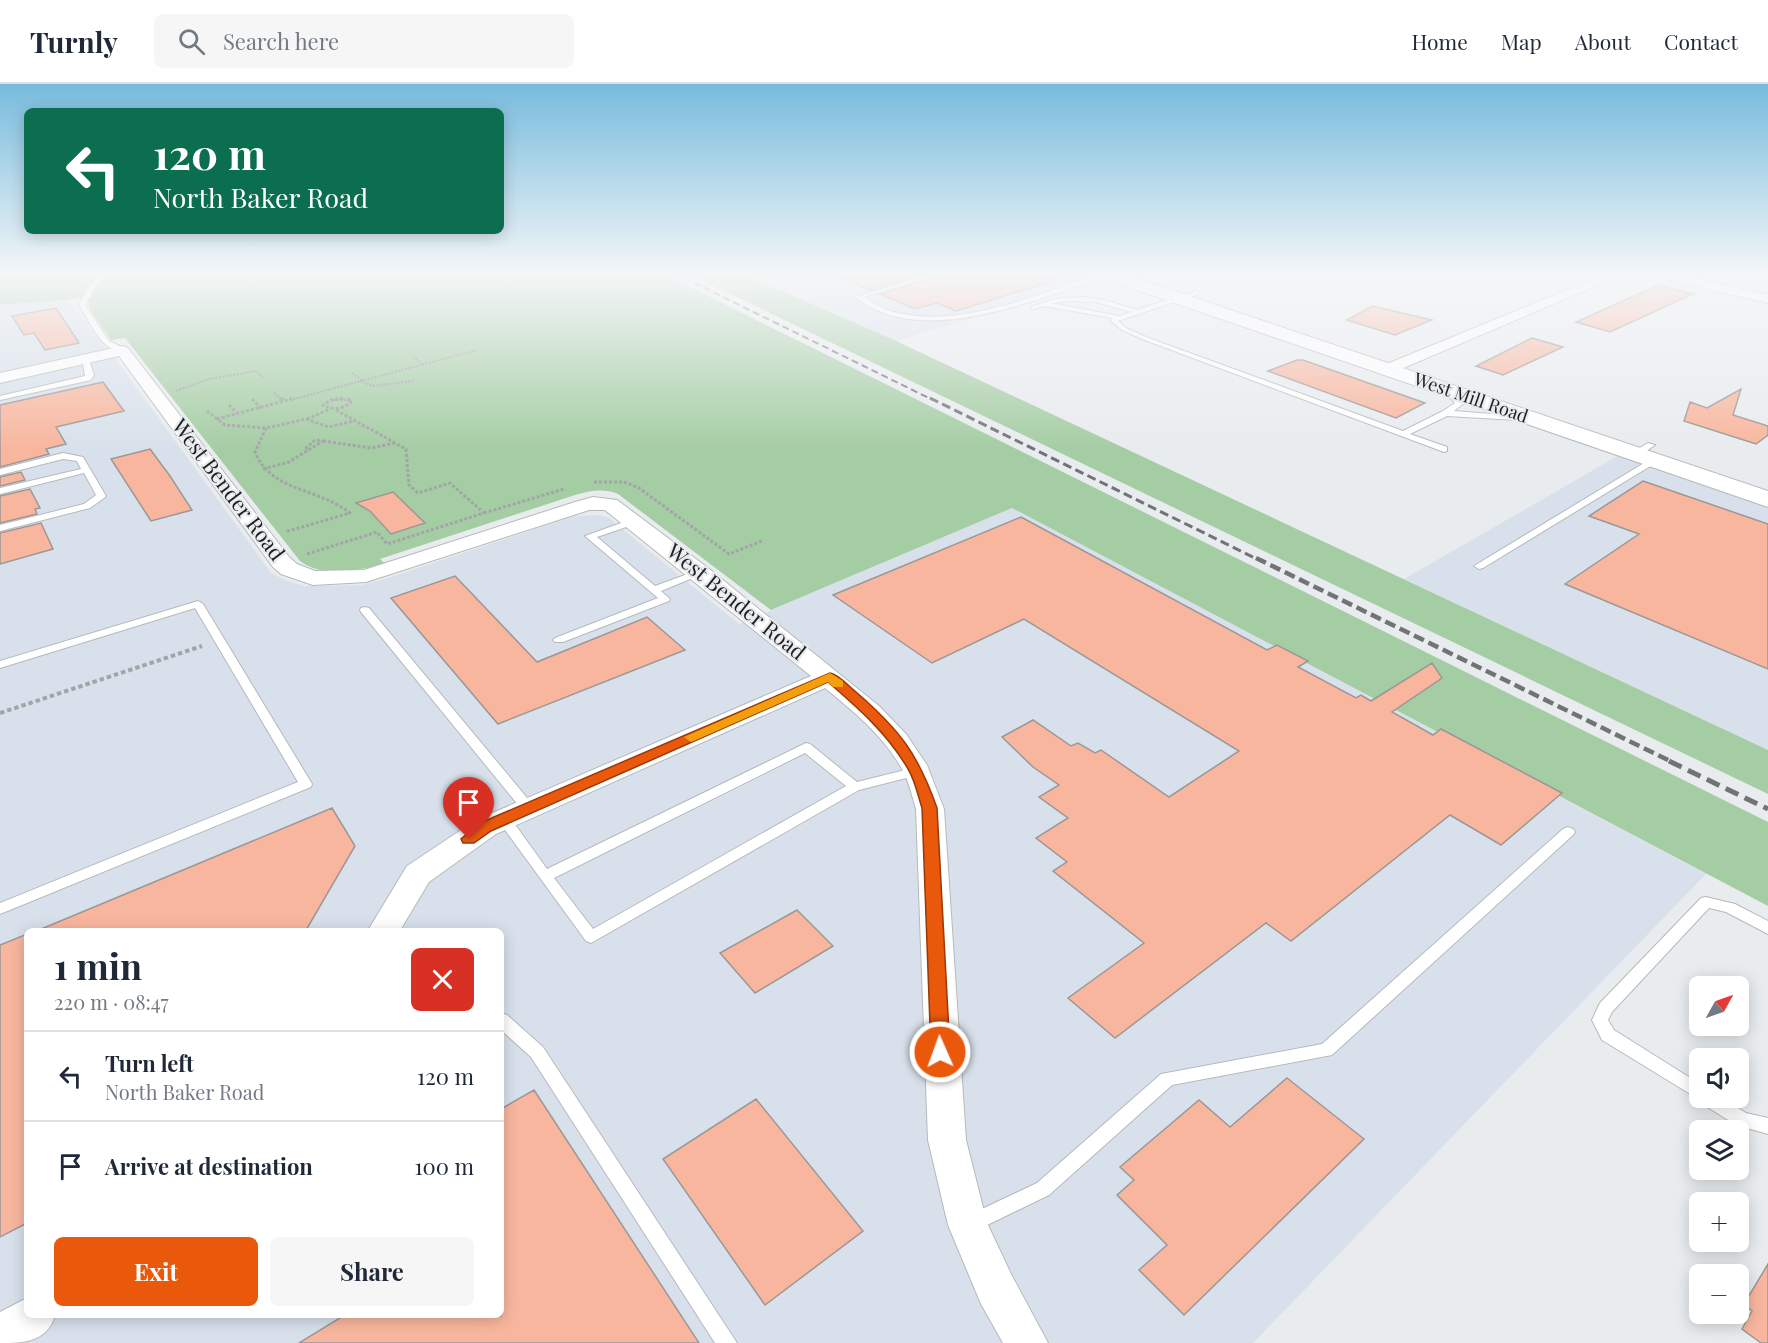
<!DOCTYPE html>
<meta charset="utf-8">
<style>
:root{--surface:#fff;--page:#f6f6f7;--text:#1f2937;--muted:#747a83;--line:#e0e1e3;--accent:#ea580c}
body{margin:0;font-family:"Playfair Display",serif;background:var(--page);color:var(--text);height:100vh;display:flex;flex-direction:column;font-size:22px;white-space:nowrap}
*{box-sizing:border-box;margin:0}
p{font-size:20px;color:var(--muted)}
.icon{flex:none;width:33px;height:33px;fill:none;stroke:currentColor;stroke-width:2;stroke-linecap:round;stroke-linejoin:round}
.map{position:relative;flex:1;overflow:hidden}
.panel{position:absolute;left:24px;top:844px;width:480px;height:390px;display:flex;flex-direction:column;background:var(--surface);border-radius:9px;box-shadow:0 3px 15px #0003}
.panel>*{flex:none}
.top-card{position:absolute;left:24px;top:24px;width:480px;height:126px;border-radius:9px;box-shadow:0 3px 15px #0003;background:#0b6e4f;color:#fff;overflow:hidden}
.needle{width:39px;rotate:50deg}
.fabs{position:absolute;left:1689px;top:892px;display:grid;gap:12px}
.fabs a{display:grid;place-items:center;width:60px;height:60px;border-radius:9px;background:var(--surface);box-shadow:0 3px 15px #0003;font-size:30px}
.pin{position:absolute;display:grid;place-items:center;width:51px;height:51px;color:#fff;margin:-62px -26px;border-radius:50% 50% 50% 0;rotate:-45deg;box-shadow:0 0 6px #0007}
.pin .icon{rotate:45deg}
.me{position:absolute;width:66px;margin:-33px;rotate:358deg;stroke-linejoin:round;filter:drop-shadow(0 0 4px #0008)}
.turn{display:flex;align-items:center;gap:21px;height:126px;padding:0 30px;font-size:27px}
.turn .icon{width:78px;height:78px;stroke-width:2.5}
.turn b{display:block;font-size:42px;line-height:51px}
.round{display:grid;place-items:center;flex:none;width:63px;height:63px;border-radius:9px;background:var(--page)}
.head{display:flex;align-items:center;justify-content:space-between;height:102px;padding:0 30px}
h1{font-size:36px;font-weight:700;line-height:45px}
.button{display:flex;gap:12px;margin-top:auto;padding:12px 30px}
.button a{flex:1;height:69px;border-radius:9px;background:var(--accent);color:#fff;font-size:24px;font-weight:700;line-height:69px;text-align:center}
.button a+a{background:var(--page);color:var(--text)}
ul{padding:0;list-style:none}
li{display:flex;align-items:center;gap:18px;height:90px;padding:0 30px;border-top:2px solid var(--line)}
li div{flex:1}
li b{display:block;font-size:22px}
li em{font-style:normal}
header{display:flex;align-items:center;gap:36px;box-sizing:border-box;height:84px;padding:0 30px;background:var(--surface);border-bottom:2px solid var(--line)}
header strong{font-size:28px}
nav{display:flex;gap:33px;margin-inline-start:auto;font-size:21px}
.search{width:420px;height:54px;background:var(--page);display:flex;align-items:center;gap:15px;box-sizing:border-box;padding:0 21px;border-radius:9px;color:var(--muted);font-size:22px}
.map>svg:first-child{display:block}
.built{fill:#d8e1eb;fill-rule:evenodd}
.green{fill:#a5cda4}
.building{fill:#f9b69e;stroke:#9c9796;stroke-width:1.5}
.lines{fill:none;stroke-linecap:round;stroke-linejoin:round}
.service-casing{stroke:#b6b9bc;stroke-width:2}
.minor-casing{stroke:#b6b9bc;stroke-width:2}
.secondary-casing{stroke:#b6b9bc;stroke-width:2}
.path-far2{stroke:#a2a4a7;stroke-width:2;stroke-dasharray:2 1.5;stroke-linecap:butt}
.path-far1{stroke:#a2a4a7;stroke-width:3;stroke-dasharray:3 2;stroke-linecap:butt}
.path{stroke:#a2a4a7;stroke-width:4;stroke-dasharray:4.5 3;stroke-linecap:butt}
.service{fill:#fff;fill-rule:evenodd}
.minor{fill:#fff;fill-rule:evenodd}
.secondary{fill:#fff;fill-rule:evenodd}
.rail-far3{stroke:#717375;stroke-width:2;stroke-dasharray:7 4;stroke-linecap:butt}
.rail-far2{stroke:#717375;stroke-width:3;stroke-dasharray:9 4.5;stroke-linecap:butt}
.rail-far1{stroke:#717375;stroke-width:4.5;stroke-dasharray:11 5;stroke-linecap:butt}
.rail{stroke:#717375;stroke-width:5;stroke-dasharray:14 7;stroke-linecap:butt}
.route{fill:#ea580c;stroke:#983908;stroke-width:1.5}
.slow{fill:#f59e0b}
.labels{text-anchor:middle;stroke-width:4.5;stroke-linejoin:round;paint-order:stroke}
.far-street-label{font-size:18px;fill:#1f2022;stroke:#e9ecef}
.street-label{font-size:21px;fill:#1f2022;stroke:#e9ecef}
</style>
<header>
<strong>Turnly</strong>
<div class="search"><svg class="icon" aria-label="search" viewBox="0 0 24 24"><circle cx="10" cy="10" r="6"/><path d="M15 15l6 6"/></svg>Search here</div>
<nav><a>Home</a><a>Map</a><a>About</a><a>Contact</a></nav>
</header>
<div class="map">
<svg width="1768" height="1259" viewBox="0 0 1768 1259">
<rect width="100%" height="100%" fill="#e9ecef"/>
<path class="built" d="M741 189H1095L1109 193 896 257Z
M67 215 123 285 271 489 287 497 305 502 361 501 385 495 574 432 599 431 609 434 739 540 1012 424 1706 790 1253 1259H0V221ZM27 848H501V1232H27Z
M1621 370 1768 420V666L1404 495Z"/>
<path class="green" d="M0 189H662L1768 738V822L1012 424 771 526 618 410C603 404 590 407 575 411L380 475 385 480C357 486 324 495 300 477L125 254 111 256 89 224 88 214 0 221Z
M687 189H741L896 257 1768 666V710Z"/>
<path class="building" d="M829 189H928L870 206Z
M946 189H1058L1059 195 956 227 937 219 915 225 880 210Z
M1658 201 1693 210 1610 248 1576 238Z
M1372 222 1432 236 1395 251 1347 236Z
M56 224 79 259 45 266 34 249 24 251 12 232Z
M1532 254 1563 263 1503 291 1476 282Z
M1297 276H1303L1425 319 1396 334 1268 287Z
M103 298 124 327 56 343 66 360 46 365 49 370 0 383V321Z
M1741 305 1733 331 1768 342V351L1756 360 1684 337 1690 318 1707 324Z
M150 365 170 392 192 426 151 437 111 375Z
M21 388 25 396 0 402V393Z
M1643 397 1768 440V585L1565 500 1639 450 1589 432Z
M30 405 40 424 35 425 37 430 0 439V412Z
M393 408 425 439 391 450 370 427 356 419Z
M1021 433 1267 566 1277 561 1308 577 1298 583 1356 614 1361 611 1371 617 1432 579 1442 594 1392 628 1433 651 1441 645 1562 709 1501 761 1450 731 1291 857 1266 839 1115 954 1068 914 1144 859 1053 787 1067 778 1036 754 1068 734 1039 713 1059 701 1033 683 1002 653 1033 636 1071 662 1078 659 1095 669 1101 666 1169 713 1239 667 1024 535 932 579 833 511Z
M41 439 53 465 0 480V449Z
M455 492 537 578 647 533 685 566 498 640 391 514Z
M332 724 355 762 305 848H34Z
M797 826 833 862 755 909 720 869Z
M27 850V1139L0 1153V861Z
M1287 994 1364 1055 1184 1231 1139 1186 1167 1161 1117 1111 1134 1096 1120 1083 1199 1016 1230 1043Z
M534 1006 699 1259H299L343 1232H501V1025Z
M756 1015 863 1147 765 1221 663 1075Z
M1768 1180V1259H1761L1742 1245 1752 1227 1744 1220Z"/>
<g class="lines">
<g class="service-casing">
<path id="service" d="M102 189H108L94 205 85 221 109 257 126 265V269C102 269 90 238 79 221L89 203Z
M935 189H944L864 213C871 218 880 223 888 226 954 248 1039 210 1101 189H1110C1097 197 1078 201 1063 207 1002 228 912 258 855 213Z
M1138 189H1149L1140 192Z
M1196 207 1198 208V210L1118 237 1126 244 1146 253 1403 347 1443 327 1455 319 1443 306 1447 304 1464 319 1454 327 1517 332 1521 334 1517 336 1447 332 1410 350 1447 363V367L1444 368 1142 255 1122 246 1111 237 1112 234 1044 222 1033 225 1030 223 1059 214 1084 213 1108 217 1137 226ZM1071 217 1096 218 1131 228 1119 232 1052 219Z
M82 274 89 276 94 291 91 296 0 316V312L85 292Z
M1648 359 1655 361 1639 372H1633V368Z
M63 369 83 373 106 412 104 414 90 424 0 447V441L84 420 96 411 84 389 0 410V404L81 385 77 377 63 375 0 391V385Z
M1654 373 1657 374V378L1483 484 1479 485 1474 482Z
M635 434 640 437 638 439 597 453 655 502 696 487H704L705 489 661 507 670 515 669 517 563 558H555L553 556 555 554 658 514 585 452Z
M198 517 203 520 312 700 311 703 0 830V819L298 698 195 524 0 584V577Z
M365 523 369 524 533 721 535 724 533 727H523L361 528 360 526 361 524Z
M806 659 810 660 857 698 917 683 923 687 922 690 859 706 591 859 586 857 497 735 499 732H509L547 785ZM805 669 846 702 593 845 554 794Z
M1568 743 1573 745 1575 748 1573 751 1332 971 1172 1001 1049 1111 979 1145 972 1148 965 1145 963 1139 965 1133 1037 1099 1161 990 1322 960 1563 745Z
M1706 813 1735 820 1768 837V850L1726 828 1709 824 1612 928 1608 936 1614 946 1700 1000V1014H1722L1746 1029 1768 1034V1050L1736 1041 1701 1019 1700 1016 1602 956 1592 936 1600 919 1701 814Z
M501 929 507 931 543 963 737 1259H715L531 973 501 946Z"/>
</g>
<g class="minor-casing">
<path id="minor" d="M1608 189H1626L1394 288H1382L1380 285 1382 282Z
M1651 189H1673L1768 211V219L1652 192Z
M123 262 128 264 289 473 297 480 315 487 364 486 575 418 593 413 617 416 708 484 879 622 906 650 927 681 944 725 966 1056 987 1139 1011 1190 1048 1259H1003L981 1220 948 1141 928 1056 916 725C912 712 909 697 902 685 884 652 854 628 825 604L496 750 429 798 399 848H367L407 782 476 736 811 592 605 426H589L366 498 313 501 281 490 273 483 119 272 0 299V289Z
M27 1214V1232H55C46 1258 25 1259 0 1259V1228Z"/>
</g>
<g class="secondary-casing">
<path id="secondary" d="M1096 189H1121L1768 407V423L1099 193Z"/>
</g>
<path class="path-far2" d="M413 273 423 280
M352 289 363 297
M360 297 373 302 414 297
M176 307 209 295 256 287 263 293
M274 309 282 316
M290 316 477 266
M333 316H349"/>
<path class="path-far1" d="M281 314 284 317
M343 314 331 316 323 321C333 327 344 325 352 317L346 314
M252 315 261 324
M229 321 238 330
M207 327 225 341 266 344 306 335 329 343 354 337
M217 335 295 314
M307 335 330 325
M266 344 255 368C271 408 319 404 350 429L285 448
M323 357 371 364 395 359
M263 385 289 378 323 357 315 356 305 365 307 366
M594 398H624L639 404 729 470 762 457
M484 429 564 405
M307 470 377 448 387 460 484 429 450 399 418 409 409 401 406 365 334 325"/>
<path class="path" d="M0 629 202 562"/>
<use href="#service" class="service"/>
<use href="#minor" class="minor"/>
<use href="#secondary" class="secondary"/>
<path class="rail-far3" d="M674 189 933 316"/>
<path class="rail-far2" d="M930 314 1259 476"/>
<path class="rail-far1" d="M1256 474 1672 678"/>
<path class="rail" d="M1669 677 1768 725"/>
</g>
<linearGradient id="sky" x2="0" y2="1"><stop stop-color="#7bd"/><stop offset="0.52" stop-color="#f5f6f8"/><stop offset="1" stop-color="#f5f6f8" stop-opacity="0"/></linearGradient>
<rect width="1768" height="365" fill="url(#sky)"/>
<path class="route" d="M830 589C840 591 848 602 856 608 900 646 918 670 937 724L950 968 947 974 940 976 934 974 931 968 922 724C918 712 915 696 908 685 888 650 858 624 828 598L491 747 474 759H463L461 755 480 739Z"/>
<path class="slow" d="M830 589 843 597V603H833L828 598 696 656 691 658 684 653Z"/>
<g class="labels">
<g class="far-street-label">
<text transform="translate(1471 314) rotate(19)" y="6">West Mill Road</text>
</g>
<g class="street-label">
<text transform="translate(228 406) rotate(53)" y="7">West Bender Road</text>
<text transform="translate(736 518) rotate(39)" y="7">West Bender Road</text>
</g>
</g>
</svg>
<div class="fabs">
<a><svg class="needle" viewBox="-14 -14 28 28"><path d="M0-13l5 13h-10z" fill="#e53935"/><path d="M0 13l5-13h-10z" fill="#747a83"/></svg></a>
<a><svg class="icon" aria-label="sound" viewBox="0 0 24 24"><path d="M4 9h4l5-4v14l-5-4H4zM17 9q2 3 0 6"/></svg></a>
<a><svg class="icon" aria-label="layers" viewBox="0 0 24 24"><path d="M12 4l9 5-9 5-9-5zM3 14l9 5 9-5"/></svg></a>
<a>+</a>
<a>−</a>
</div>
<div class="pin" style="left:469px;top:755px;background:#d93025"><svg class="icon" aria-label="arrive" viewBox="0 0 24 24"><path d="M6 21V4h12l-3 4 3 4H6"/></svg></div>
<svg class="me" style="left:940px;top:968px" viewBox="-20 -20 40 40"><circle r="17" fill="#ea580c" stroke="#fff" stroke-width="3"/><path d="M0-11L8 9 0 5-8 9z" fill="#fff"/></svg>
<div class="top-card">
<div class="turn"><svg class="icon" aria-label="left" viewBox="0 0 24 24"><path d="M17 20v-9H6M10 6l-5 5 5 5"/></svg><div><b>120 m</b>North Baker Road</div></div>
</div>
<section class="panel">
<div class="head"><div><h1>1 min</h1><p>220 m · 08:47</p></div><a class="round" style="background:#d93025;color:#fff"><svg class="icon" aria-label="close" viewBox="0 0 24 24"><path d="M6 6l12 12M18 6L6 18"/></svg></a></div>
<ul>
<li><svg class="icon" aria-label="left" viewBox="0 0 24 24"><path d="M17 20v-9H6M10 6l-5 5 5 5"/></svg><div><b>Turn left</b><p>North Baker Road</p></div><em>120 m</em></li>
<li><svg class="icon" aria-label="arrive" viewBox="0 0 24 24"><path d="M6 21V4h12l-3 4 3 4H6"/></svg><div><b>Arrive at destination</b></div><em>100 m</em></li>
</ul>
<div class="button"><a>Exit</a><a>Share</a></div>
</section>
</div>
